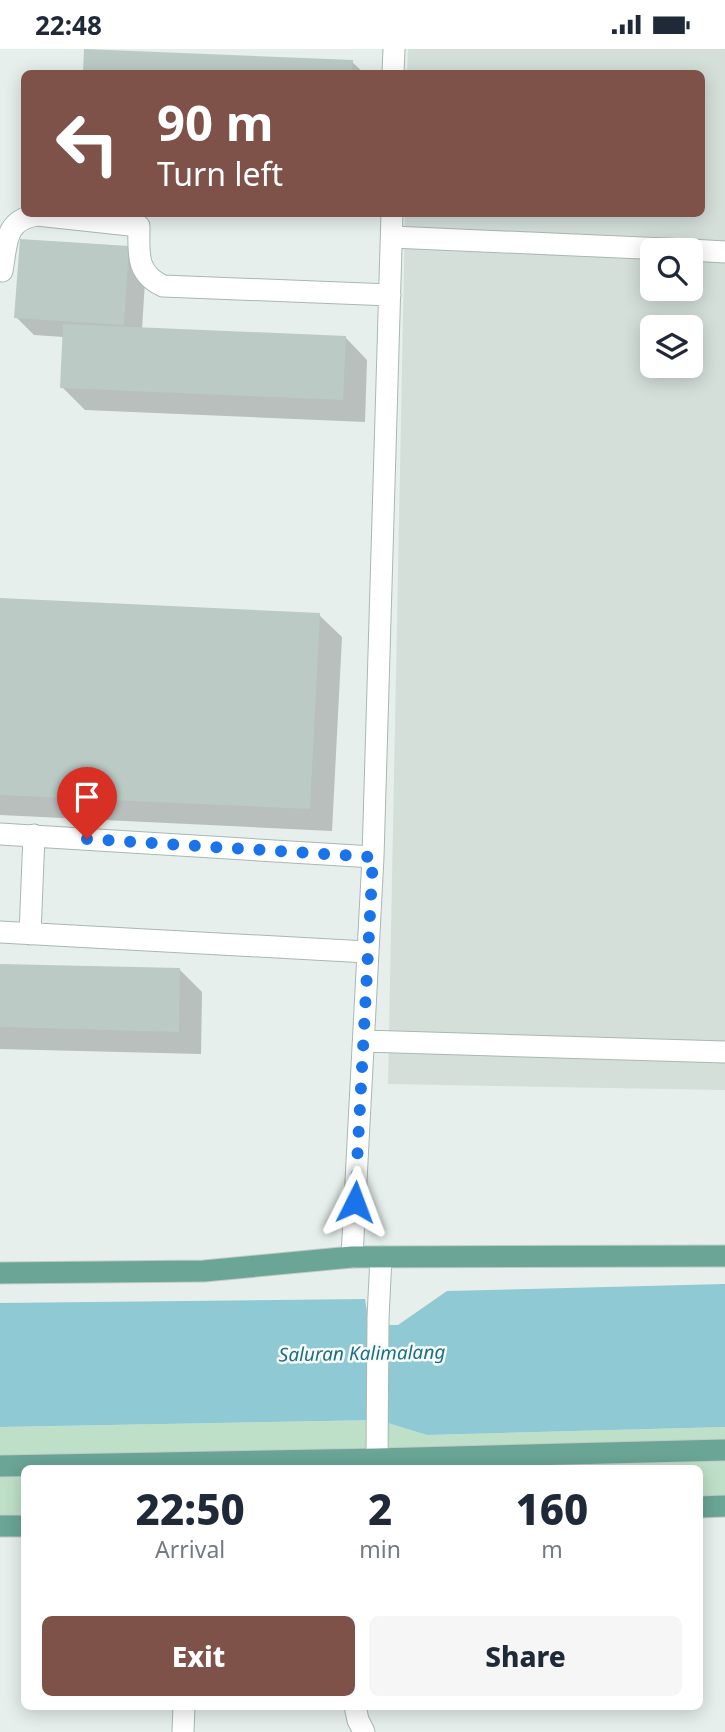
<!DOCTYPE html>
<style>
:root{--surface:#fff;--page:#f6f6f7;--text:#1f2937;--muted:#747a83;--accent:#7f5249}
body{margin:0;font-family:"Noto Sans",sans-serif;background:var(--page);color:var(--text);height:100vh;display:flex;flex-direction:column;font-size:26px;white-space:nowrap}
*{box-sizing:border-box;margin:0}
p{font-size:23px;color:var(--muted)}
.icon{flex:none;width:38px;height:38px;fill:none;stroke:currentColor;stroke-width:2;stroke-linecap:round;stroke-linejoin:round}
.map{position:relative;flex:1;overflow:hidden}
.sheet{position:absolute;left:21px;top:1416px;width:682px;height:245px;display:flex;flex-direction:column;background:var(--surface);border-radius:10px;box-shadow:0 4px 18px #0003}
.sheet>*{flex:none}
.guide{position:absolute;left:21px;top:21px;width:684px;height:147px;border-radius:10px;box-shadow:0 4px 18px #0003;background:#7f5249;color:#fff;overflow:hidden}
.controls{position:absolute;left:640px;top:189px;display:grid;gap:14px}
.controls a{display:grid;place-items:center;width:63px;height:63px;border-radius:10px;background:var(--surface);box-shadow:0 4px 18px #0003;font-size:35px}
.pin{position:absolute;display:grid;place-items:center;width:60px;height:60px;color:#fff;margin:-72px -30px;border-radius:50% 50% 50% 0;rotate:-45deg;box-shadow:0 0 7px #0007}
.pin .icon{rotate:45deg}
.me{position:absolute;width:77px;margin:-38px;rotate:3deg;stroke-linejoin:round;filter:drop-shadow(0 0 5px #0008)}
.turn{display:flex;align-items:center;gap:24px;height:147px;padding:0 21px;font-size:32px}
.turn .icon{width:91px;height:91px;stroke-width:2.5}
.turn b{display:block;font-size:49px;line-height:60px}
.eta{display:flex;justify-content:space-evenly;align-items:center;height:119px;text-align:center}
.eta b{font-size:42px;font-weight:800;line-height:49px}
.cta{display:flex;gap:14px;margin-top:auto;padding:14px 21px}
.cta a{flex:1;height:80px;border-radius:10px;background:var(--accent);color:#fff;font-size:28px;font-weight:800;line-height:80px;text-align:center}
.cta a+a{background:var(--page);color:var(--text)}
.status{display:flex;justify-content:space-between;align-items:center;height:49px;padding:0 35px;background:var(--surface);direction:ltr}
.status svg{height:19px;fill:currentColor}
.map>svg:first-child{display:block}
.built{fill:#d4dfda;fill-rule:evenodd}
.green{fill:#bfe0c8}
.water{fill:#8ec9d4}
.shadow{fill:#0003}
.building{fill:#bbcac4}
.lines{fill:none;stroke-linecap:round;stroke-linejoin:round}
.minor-casing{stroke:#a8b8b2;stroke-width:23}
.major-casing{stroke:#c2cac8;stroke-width:23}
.minor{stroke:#fff;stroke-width:21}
.major{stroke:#6aa596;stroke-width:21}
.route{stroke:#1a73e8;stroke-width:12;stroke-dasharray:0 21.6}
.labels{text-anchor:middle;stroke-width:5;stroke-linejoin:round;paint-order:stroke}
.water-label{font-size:19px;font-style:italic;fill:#1c6f80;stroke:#f7fbf9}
</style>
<div class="status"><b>22:48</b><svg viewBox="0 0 49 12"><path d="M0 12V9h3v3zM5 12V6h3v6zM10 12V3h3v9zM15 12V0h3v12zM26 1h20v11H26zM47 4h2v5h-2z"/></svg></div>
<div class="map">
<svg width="725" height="1683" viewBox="0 0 725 1683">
<rect width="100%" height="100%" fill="#e6efeb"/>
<path class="built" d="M408 0H725V1041L388 1035 405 165 702 164V24H407ZM653 201H691V240H653ZM653 278H691V317H653Z"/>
<path class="green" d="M378 1371 427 1386 725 1378V1457L700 1458V1419H24V1474L0 1475V1378Z"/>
<path class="water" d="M725 1235V1378L427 1386 378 1371 0 1378V1254L365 1250 369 1276H398L447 1242Z"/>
<path class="shadow" d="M86 2 352 13 364 24H85Z
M128 199 146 216 142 280 345 288 367 311 365 373 85 361 62 338 64 288 34 286 16 268Z
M0 551 319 566 342 588 332 782 0 766Z
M0 917 180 921 202 943 201 1005 0 1000Z"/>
<path class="building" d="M84 0 353 11 352 24H83Z
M20 190 129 197 124 276 14 269Z
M63 275 346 287 343 351 60 339Z
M0 549 320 564 310 760 0 746Z
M0 915 180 919 179 983 0 978Z"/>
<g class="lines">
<g class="minor-casing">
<path id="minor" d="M393 24 394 0
M392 188 688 201
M691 201 725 203
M2 222C7 195 4 171 37 166L139 177C139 203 135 224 163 237L390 246
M0 785 373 808
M0 883 367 903
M30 885 34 786
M364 992 725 1003
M352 1208 373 808 392 164
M377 1410 378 1269 381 1208
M355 1657 358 1671 364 1683
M183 1683 184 1657"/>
</g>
<g class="major-casing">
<path id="major" d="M0 1224 204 1222 352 1208 725 1207
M0 1417 377 1410 725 1401
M700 1458 725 1457
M0 1477H24"/>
</g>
<use href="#minor" class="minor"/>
<use href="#major" class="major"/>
</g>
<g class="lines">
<path class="route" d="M87 790 373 808 355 1153"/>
</g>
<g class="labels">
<g class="water-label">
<text transform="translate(362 1304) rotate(-1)" y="7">Saluran Kalimalang</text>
</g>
</g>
</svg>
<div class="controls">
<a><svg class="icon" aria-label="search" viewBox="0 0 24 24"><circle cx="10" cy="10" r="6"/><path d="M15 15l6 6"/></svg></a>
<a><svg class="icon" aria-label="layers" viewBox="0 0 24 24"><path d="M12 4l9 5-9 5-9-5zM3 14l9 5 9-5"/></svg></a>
</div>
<div class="pin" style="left:87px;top:790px;background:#d93025"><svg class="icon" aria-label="arrive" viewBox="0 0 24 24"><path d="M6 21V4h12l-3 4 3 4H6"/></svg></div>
<svg class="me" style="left:355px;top:1153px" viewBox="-20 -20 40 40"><path d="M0-17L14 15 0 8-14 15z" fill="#1a73e8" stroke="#fff" stroke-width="4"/></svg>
<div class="guide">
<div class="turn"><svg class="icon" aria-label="left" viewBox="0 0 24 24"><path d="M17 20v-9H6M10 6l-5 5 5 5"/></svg><div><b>90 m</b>Turn left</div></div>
</div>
<section class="sheet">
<div class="eta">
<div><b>22:50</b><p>Arrival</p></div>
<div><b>2</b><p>min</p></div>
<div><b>160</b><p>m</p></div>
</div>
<div class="cta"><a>Exit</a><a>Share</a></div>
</section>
</div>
